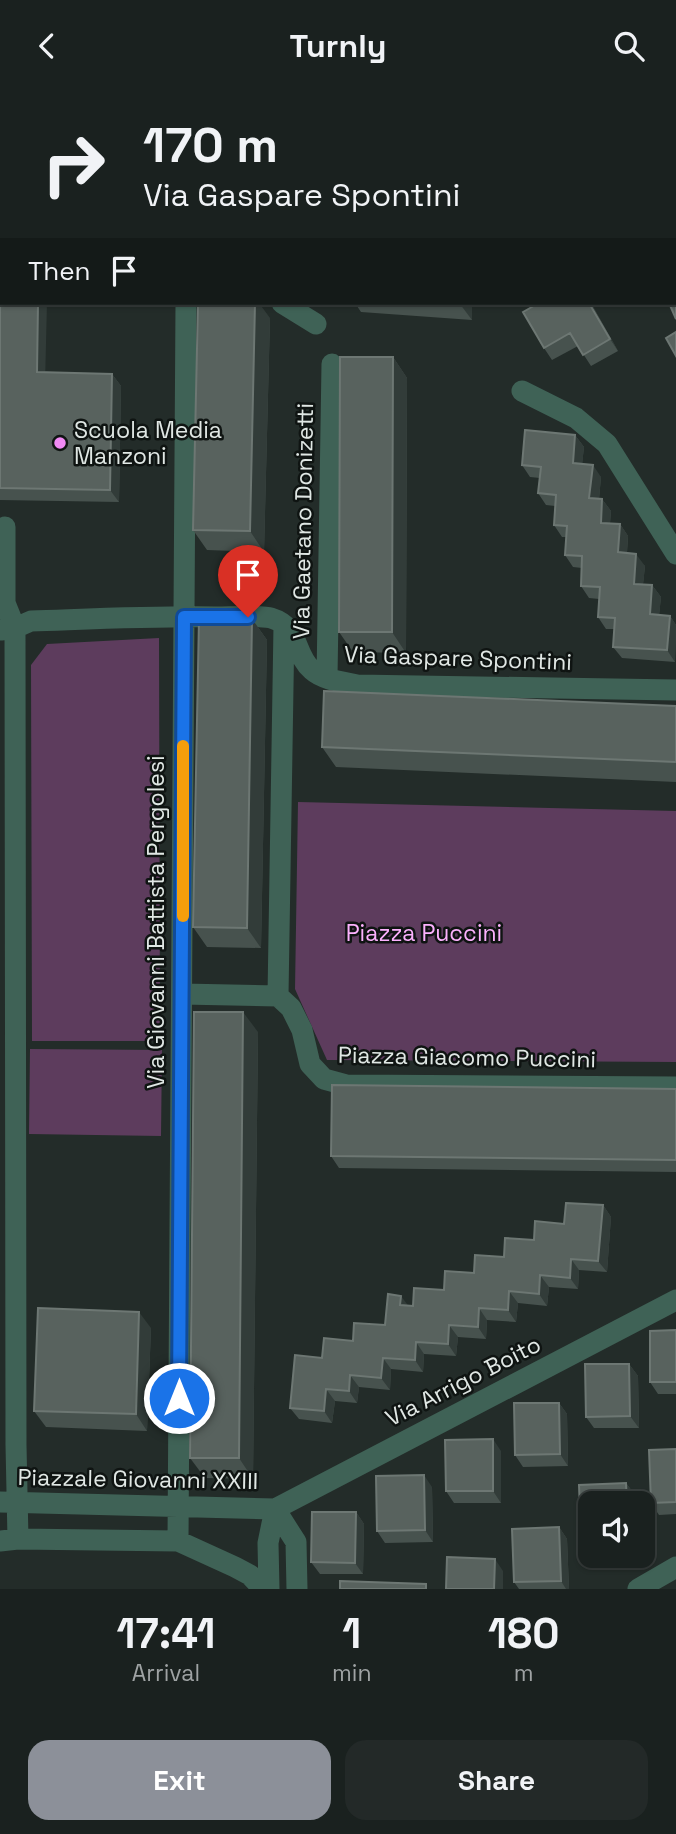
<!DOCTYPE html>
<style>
:root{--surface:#1a211f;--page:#232928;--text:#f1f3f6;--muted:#9fa3a4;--line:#383e3d;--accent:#8c9099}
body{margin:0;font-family:"Space Grotesk",sans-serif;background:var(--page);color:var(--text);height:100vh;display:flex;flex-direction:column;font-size:26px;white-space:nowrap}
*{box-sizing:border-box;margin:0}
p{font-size:23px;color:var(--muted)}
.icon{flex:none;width:38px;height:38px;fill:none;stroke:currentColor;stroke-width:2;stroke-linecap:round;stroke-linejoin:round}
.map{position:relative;height:1498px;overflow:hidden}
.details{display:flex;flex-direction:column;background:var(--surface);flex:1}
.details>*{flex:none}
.top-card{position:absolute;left:0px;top:0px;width:677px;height:214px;box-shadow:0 2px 5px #0004,0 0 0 2px var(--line);background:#1a211f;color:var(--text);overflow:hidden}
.tools{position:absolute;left:578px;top:1400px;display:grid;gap:14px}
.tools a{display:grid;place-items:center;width:77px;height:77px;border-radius:14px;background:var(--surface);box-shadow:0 2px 5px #0004,0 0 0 2px var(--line);font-size:35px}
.pin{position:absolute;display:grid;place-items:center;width:60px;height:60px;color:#fff;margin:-72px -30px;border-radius:50% 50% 50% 0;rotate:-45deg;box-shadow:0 0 7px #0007}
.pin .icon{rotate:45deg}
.me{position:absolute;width:77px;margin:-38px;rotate:0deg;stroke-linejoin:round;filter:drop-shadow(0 0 5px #0008)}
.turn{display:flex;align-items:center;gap:24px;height:147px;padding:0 28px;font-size:32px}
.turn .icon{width:91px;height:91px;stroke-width:2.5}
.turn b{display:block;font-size:49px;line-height:60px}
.then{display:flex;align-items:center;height:66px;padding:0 28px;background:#0003;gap:14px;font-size:26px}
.eta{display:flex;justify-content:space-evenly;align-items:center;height:119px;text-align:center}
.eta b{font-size:42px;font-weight:800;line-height:49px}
.primary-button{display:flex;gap:14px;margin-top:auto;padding:14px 28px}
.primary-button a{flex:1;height:80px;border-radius:21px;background:var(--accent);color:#fff;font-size:28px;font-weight:800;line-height:80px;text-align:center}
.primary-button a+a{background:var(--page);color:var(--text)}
header{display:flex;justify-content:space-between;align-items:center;height:91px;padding:0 28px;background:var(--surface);font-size:32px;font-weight:800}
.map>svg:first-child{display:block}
.green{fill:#5d3c5d}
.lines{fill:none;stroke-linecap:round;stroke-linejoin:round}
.minor{stroke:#3f6256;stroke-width:21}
.major{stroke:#4c9981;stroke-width:21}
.wall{fill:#47524e}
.shaded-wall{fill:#323c39}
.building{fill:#58625e;stroke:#6d7773;stroke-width:2}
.route-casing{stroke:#114b97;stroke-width:18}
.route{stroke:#1a73e8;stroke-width:12}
.slow{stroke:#f59e0b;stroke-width:12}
.poi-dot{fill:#f18af4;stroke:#0f1412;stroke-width:2.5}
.labels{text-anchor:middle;stroke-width:5;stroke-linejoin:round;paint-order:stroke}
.poi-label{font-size:23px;fill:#e0e7e4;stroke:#0f1412;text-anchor:start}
.street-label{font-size:23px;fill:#e0e7e4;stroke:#0f1412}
.park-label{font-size:23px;fill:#fcb1fd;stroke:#0f1412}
</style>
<header><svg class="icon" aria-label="back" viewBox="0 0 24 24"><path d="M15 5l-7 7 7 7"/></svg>Turnly<svg class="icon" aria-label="search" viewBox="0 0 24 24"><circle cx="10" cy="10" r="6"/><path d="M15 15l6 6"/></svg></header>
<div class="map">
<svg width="676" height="1498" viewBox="0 0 676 1498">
<rect width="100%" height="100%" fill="#232c29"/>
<path class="green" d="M159 547 160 950H32L31 574 47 553Z
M298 711 676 720V971L327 969 295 898Z
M30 958 162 959 161 1045 29 1043Z"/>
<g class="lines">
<path class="minor" d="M186 0V2
M0 3 2 0
M282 212 316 233
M522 300 576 327 607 353 676 463
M5 436V512L15 537 16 1354 18 1448
M1 539 15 537 31 530C93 528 155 525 217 526 230 526 261 524 271 527 301 536 293 563 312 579 323 589 343 591 357 594L676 599
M327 587 332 273
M182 903 278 905 291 917 302 939 310 973 324 988 346 994 676 996
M278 905 284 534
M0 1411 275 1418 676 1209
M275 1418 296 1451 297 1498
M0 1450 18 1448 178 1450 235 1476 250 1484 263 1498
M178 1450 186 212
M269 1498 268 1452 275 1418
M638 1498 676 1476"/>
<path class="major" d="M642 0 643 2"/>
</g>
<path class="wall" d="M555 0H611L612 2H556Z
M0 37H2V157H0Z
M0 171 45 282 112 283 121 295 119 411 0 409Z
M355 212H472V229L361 221Z
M539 212H591L618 260 591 275 578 255 552 269 544 257Z
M270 227 264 461 207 459 193 439Z
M393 266 407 287 406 562 353 561 339 541Z
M575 344 584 356 582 373 601 386 599 408H602L611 420 610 432 620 433 628 445 627 462 645 475 643 493 652 494 661 506 659 524 670 525 676 534 675 571 622 567 613 556 614 538H606L598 526 599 508 589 507 581 495 582 477 573 476 565 464 566 446H562L554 434 555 415 546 414 538 402 540 387 530 386 522 374Z
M252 528 267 549 261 857 207 856 193 836Z
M676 615V691L336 676 322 656Z
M258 941 253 1388 205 1387 190 1367Z
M676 998V1081L339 1077 331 1065Z
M603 1114 611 1126 607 1181 579 1179 578 1198 549 1196 547 1215 518 1212 516 1231 487 1229 486 1248 458 1246 456 1265 424 1263 423 1281 391 1278 390 1299 359 1296 357 1312 335 1310 332 1332 299 1328 290 1317 322 1267 385 1234 408 1215H413L564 1133Z
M151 1237 147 1340 46 1336 34 1320Z
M676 1239V1303H658L650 1291Z
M629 1273 638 1285 639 1337H594L586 1326Z
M559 1312 567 1323 568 1375 523 1376 515 1364Z
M676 1358V1423L659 1424 651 1412Z
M501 1360V1412H454L446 1400Z
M626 1392 635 1404V1412H590V1459L581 1447 579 1394Z
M432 1396 433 1451 385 1452 377 1440Z
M356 1421 364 1433 363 1483H320L311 1471Z
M559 1436 567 1448 569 1498H519L514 1491Z"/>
<path class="shaded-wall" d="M410 0H424V2H410Z
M38 212H47L45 293 37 281Z
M255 212H259L270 227 264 461 250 440Z
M460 212H472V229L460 213Z
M589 212H591L618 260 610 248Z
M393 266 407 287 406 562 392 541Z
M112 283 121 295 119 411 110 399Z
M575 344 584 356 581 384 573 372Z
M593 374 601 386 598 419 589 407Z
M602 408 611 420 609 444 601 432Z
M620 433 628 445 626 473 618 461Z
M636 463 645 475 642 504 634 493Z
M652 494 661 506 658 535 650 523Z
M670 525 676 534 675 571 667 559Z
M252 528 267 549 261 857 247 837Z
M243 921 258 941 253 1388 239 1367Z
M603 1114 611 1126 607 1181 598 1170Z
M571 1168 579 1179 578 1198 570 1187Z
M540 1184 549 1196 547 1215 539 1203Z
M509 1200 518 1212 516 1231 508 1219Z
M401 1205 410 1217 400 1214Z
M479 1217 487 1229 486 1248 478 1236Z
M139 1221 151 1237 147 1340 136 1323Z
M449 1234 458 1246 456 1265 448 1253Z
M416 1251 424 1263 423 1281 415 1269Z
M383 1267 391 1278 390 1299 381 1287Z
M629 1273 638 1285 639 1337 630 1325Z
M350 1284 359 1296 357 1312 349 1300Z
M326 1298 335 1310 332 1332 324 1320Z
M559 1312 567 1323 568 1375 560 1363Z
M493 1348 501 1360V1412L493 1400Z
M424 1384 432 1396 433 1451 425 1439Z
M626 1392 635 1404V1412H627Z
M356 1421 364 1433 363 1483 355 1472Z
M559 1436 567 1448 569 1498H566L561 1490Z
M495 1468 503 1480V1498H494Z"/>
<path class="building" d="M362 0H410V2H362Z
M555 0H601L598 2H556Z
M0 37H2V137H0Z
M0 171H2V212H38L37 281 112 283 110 399 0 397Z
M676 180V228L669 212H676Z
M198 212H255L250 440 193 439Z
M539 212H589L610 248 583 264 570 242 544 257 523 221Z
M676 241V265L666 247Z
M340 266H393L392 541H339Z
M525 339 575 344 573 372 593 374 589 407 602 408 601 432 620 433 618 461 636 463 634 493 652 494 650 523 670 525 667 559 613 556 615 527 598 526 600 496 581 495 582 465 565 464 567 435 554 434 556 404 538 402 541 376 522 374Z
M199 527 252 528 247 837 193 836Z
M324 600 676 615V671L322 656Z
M194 921H243L239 1367H190Z
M332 994 676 998V1069L331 1065Z
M566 1112 603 1114 598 1170 571 1168 570 1187 540 1184 539 1203 509 1200 508 1219 479 1217 478 1236 449 1234 448 1253 416 1251 415 1269 383 1267 381 1287 350 1284 349 1300 326 1298 324 1320 290 1317 295 1264 322 1267 324 1247 353 1250 354 1232 385 1234 388 1203 401 1205 400 1214 413 1215 414 1197 444 1199 445 1180 474 1182 475 1164 504 1166 505 1147 534 1149 535 1130 564 1133Z
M38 1217 139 1221 136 1323 34 1320Z
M676 1239V1291H650V1240Z
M585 1273H629L630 1325 586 1326Z
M514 1312H559L560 1363 515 1364Z
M493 1348V1400H446L445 1349Z
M676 1358V1411L651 1412 649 1359Z
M424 1384 425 1439 377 1440 376 1385Z
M626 1392 627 1412H590V1447H581L579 1394Z
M312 1421H356L355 1472 311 1471Z
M559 1436 561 1490 514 1491 512 1438Z
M447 1466 495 1468 494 1498H446Z
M340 1490 426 1493V1498H340Z"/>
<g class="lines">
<g class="route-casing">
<path id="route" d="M179 1307 184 526H248"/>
</g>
<use href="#route" class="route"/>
<path class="slow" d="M183 825V655"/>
</g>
<circle class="poi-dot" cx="60" cy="352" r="7"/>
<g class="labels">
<g class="poi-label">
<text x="74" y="347">Scuola Media<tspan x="74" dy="26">Manzoni</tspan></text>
</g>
<g class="street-label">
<text transform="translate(303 430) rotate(-89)" y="8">Via Gaetano Donizetti</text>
<text transform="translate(458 567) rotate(2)" y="8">Via Gaspare Spontini</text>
<text transform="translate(156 831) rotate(-90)" y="8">Via Giovanni Battista Pergolesi</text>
<text transform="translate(467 966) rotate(1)" y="8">Piazza Giacomo Puccini</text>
<text transform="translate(463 1290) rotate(-27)" y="8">Via Arrigo Boito</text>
<text transform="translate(138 1388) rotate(1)" y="8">Piazzale Giovanni XXIII</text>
</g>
<g class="park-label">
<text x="424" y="850">Piazza Puccini</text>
</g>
</g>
</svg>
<div class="tools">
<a><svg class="icon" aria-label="sound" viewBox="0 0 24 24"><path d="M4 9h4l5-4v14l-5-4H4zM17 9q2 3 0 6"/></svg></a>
</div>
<div class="pin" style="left:248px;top:526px;background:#d93025"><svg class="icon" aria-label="arrive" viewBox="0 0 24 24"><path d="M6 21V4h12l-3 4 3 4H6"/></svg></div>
<svg class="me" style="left:179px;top:1307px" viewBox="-20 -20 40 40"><circle r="17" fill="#1a73e8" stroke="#fff" stroke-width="3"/><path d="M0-11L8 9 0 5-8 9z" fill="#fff"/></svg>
<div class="top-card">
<div class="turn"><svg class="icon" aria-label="right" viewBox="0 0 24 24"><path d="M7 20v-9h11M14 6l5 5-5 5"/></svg><div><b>170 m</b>Via Gaspare Spontini</div></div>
<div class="then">Then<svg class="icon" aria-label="arrive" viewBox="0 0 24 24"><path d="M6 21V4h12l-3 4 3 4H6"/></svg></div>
</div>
</div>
<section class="details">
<div class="eta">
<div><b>17:41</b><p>Arrival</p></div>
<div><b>1</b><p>min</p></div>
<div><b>180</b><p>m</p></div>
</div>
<div class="primary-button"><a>Exit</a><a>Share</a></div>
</section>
